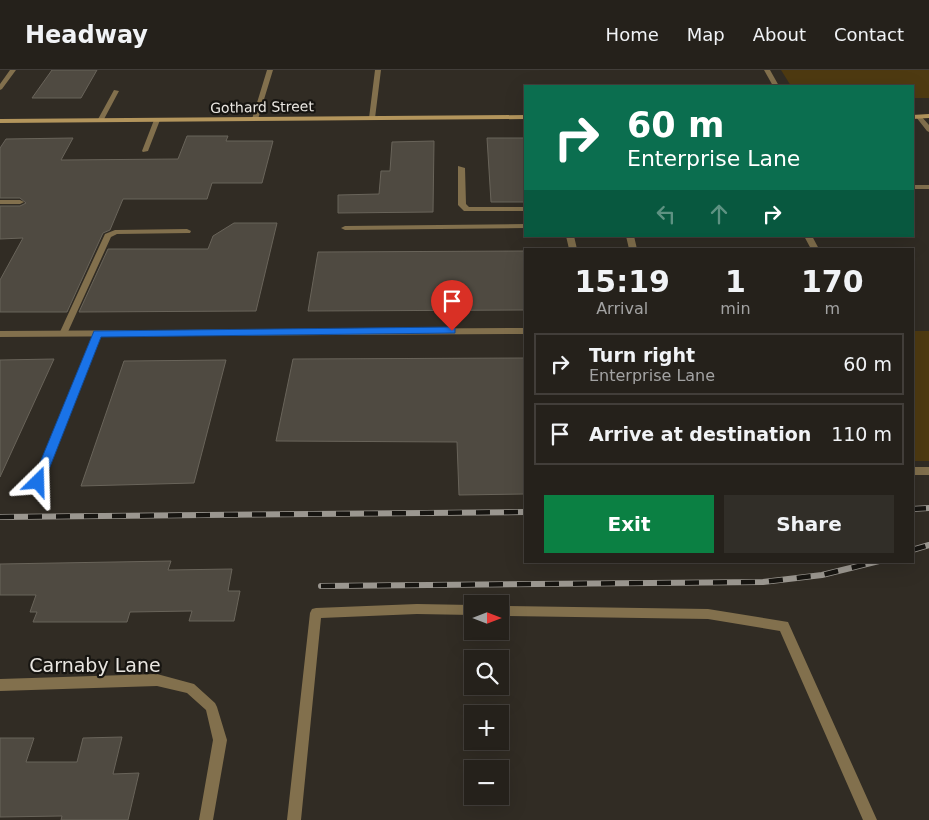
<!DOCTYPE html>
<meta charset="utf-8">
<style>
:root{--surface:#25211b;--page:#312e28;--text:#f1f3f6;--muted:#a3a3a3;--line:#423e3a;--accent:#0b8043}
body{margin:0;font-family:"DejaVu Sans",sans-serif;background:var(--page);color:var(--text);height:100vh;display:flex;flex-direction:column;font-size:19px;white-space:nowrap}
*{box-sizing:border-box;margin:0}
p{font-size:16px;color:var(--muted)}
.icon{flex:none;width:28px;height:28px;fill:none;stroke:currentColor;stroke-width:2;stroke-linecap:round;stroke-linejoin:round}
.map{position:relative;flex:1;overflow:hidden}
.drawer{position:absolute;left:524px;top:178px;width:390px;height:315px;display:flex;flex-direction:column;background:var(--surface);border-radius:0px;box-shadow:0 5px 20px #0002,0 0 0 1px var(--line)}
.drawer>*{flex:none}
.hud{position:absolute;left:524px;top:15px;width:390px;height:152px;border-radius:0px;box-shadow:0 5px 20px #0002,0 0 0 1px var(--line);background:#0b6e4f;color:#fff;overflow:hidden}
.needle{width:32px;rotate:90deg}
.controls{position:absolute;left:464px;top:525px;display:grid;gap:10px}
.controls a{display:grid;place-items:center;width:45px;height:45px;border-radius:0px;background:var(--surface);box-shadow:0 5px 20px #0002,0 0 0 1px var(--line);font-size:25px}
.pin{position:absolute;display:grid;place-items:center;width:42px;height:42px;color:#fff;margin:-51px -21px;border-radius:50% 50% 50% 0;rotate:-45deg;box-shadow:0 0 5px #0007}
.pin .icon{rotate:45deg}
.me{position:absolute;width:55px;margin:-28px;rotate:22deg;stroke-linejoin:round;filter:drop-shadow(0 0 4px #0008)}
.turn{display:flex;align-items:center;gap:18px;height:105px;padding:0 20px;font-size:22px}
.turn .icon{width:65px;height:65px;stroke-width:2.5}
.turn b{display:block;font-size:35px;line-height:42px}
.lanes{display:flex;align-items:center;height:48px;padding:0 20px;background:#0003;justify-content:center;gap:25px;direction:ltr}
.lanes .off{opacity:.35}
.eta{display:flex;justify-content:space-evenly;align-items:center;height:85px;text-align:center}
.eta b{font-size:30px;font-weight:700;line-height:35px}
.cta{display:flex;gap:10px;margin-top:auto;padding:10px 20px}
.cta a{flex:1;height:58px;border-radius:0px;background:var(--accent);color:#fff;font-size:20px;font-weight:700;line-height:58px;text-align:center}
.cta a+a{background:var(--page);color:var(--text)}
ul{padding:0;list-style:none}
li{display:flex;align-items:center;gap:15px;height:62px;margin:0 10px 8px;padding:0 10px;border:2px solid var(--line);border-radius:0px}
li div{flex:1}
li b{display:block;font-size:19px}
li em{font-style:normal}
header{display:flex;align-items:center;gap:30px;box-sizing:border-box;height:70px;padding:0 25px;background:var(--surface);border-bottom:1px solid var(--line)}
header strong{font-size:24px}
nav{display:flex;gap:28px;margin-inline-start:auto;font-size:18px}
.map>svg:first-child{display:block}
.green{fill:#4e3a11}
.building{fill:#4f4a41;stroke:#69645a}
.lines{fill:none;stroke-linecap:round;stroke-linejoin:round}
.lane{fill:#82704d;fill-rule:evenodd}
.street{fill:#82704d;fill-rule:evenodd}
.secondary{fill:#b3955c;fill-rule:evenodd}
.rail-casing{stroke:#9b9790;stroke-width:6}
.rail{stroke:#171511;stroke-width:4.5;stroke-dasharray:14;stroke-linecap:butt}
.route{fill:#1a73e8;stroke:#114b97}
.labels{text-anchor:middle;stroke-width:4.5;stroke-linejoin:round;paint-order:stroke}
.far-street-label{font-size:14px;fill:#e9e6e1;stroke:#171511}
.near-street-label{font-size:19px;fill:#e9e6e1;stroke:#171511}
</style>
<header>
<strong>Headway</strong>
<nav><a>Home</a><a>Map</a><a>About</a><a>Contact</a></nav>
</header>
<div class="map">
<svg width="929" height="750" viewBox="0 0 929 750">
<rect width="100%" height="100%" fill="#312c24"/>
<path class="green" d="M781 0H929V28H913L912 16H791Z
M912 261H929V391H913Z"/>
<path class="building" d="M52 0H97L81 28H32Z
M187 66H228L226 71H273L262 113H212L207 129H123L110 160 103 163 67 242H0V210L23 168 0 169V136H20L26 133 20 128H0V78L6 69 73 68 61 90 178 89Z
M487 68H525V132H491Z
M434 71 433 142 338 143V125L379 124 381 101H390L392 72Z
M234 153H277L256 241 79 242 108 179H208L213 166Z
M525 181V240L308 241 318 182Z
M525 288V424L459 425 457 372 276 371 293 289Z
M54 289 0 407V290Z
M226 290 194 413 81 416 124 291Z
M171 491 168 500 232 499 228 521H240L234 551H189L192 541 130 542 127 552H33L37 542H30L36 525H0V494Z
M122 667 113 704 139 703 128 750H61L62 746 0 747V668H34L26 692H77L83 668Z"/>
<g class="lines">
<path class="lane" d="M10 0H16L2 19 0 20V14Z
M267 0H273L258 49 253 50 252 49Z
M375 0H381L375 48 372 50 369 48Z
M764 0H770L779 16H773Z
M114 20 119 21 103 51 98 52 97 51Z
M157 48 160 50 148 81 143 82 142 81 154 50Z
M458 96 465 98 466 134 469 137H525V141H464L458 135Z
M912 115H929V119H912Z
M0 130H20L24 132 20 134H0Z
M525 154V158L345 160 341 158 345 156Z
M187 159 191 161 190 163 117 164 111 167 67 264 66 266H60L59 264 105 164 115 160Z
M626 166H634L637 179H629Z
M804 166H812L819 179H811Z
M97 261 101 264 43 412 42 415H34L33 412 93 264Z
M912 397H929V405H912Z
M417 534 472 535V545L417 544 321 548 301 750H287L310 543 312 539 316 538Z
M500 536 708 539 788 552 877 750H863L780 561 708 549 500 546Z"/>
<path class="street" d="M917 46H921L929 55V62L927 61 916 47Z
M566 166H574L577 179H569Z
M525 258V264L0 267V261Z
M157 604 194 614 215 633 217 637 227 670 213 750H199L213 670 206 640 187 623 157 616 0 621V609Z"/>
<path class="secondary" d="M929 44V48L912 49V45Z
M525 45V49L0 53V49Z"/>
<g class="rail-casing">
<path id="rail" d="M912 439 929 438
M0 447 525 442
M912 480 929 475
M321 516 763 512 822 505 879 491"/>
</g>
<use href="#rail" class="rail"/>
</g>
<path class="route" d="M452 257 455 258V263L101 267 44 412 42 415H34L32 412 94 261Z"/>
<g class="labels">
<g class="far-street-label">
<text transform="translate(262 37) rotate(-1)" y="5">Gothard Street</text>
</g>
<g class="near-street-label">
<text x="95" y="602">Carnaby Lane</text>
</g>
</g>
</svg>
<div class="controls">
<a><svg class="needle" viewBox="-14 -14 28 28"><path d="M0-13l5 13h-10z" fill="#e53935"/><path d="M0 13l5-13h-10z" fill="#a3a3a3"/></svg></a>
<a><svg class="icon" aria-label="search" viewBox="0 0 24 24"><circle cx="10" cy="10" r="6"/><path d="M15 15l6 6"/></svg></a>
<a>+</a>
<a>−</a>
</div>
<div class="pin" style="left:452px;top:261px;background:#d93025"><svg class="icon" aria-label="arrive" viewBox="0 0 24 24"><path d="M6 21V4h12l-3 4 3 4H6"/></svg></div>
<svg class="me" style="left:38px;top:412px" viewBox="-20 -20 40 40"><path d="M0-17L14 15 0 8-14 15z" fill="#1a73e8" stroke="#fff" stroke-width="4"/></svg>
<div class="hud">
<div class="turn"><svg class="icon" aria-label="right" viewBox="0 0 24 24"><path d="M7 20v-9h11M14 6l5 5-5 5"/></svg><div><b>60 m</b>Enterprise Lane</div></div>
<div class="lanes"><svg class="icon off" aria-label="left" viewBox="0 0 24 24"><path d="M17 20v-9H6M10 6l-5 5 5 5"/></svg><svg class="icon off" aria-label="ahead" viewBox="0 0 24 24"><path d="M12 20V5M6 11l6-6 6 6"/></svg><svg class="icon" aria-label="right" viewBox="0 0 24 24"><path d="M7 20v-9h11M14 6l5 5-5 5"/></svg></div>
</div>
<section class="drawer">
<div class="eta">
<div><b>15:19</b><p>Arrival</p></div>
<div><b>1</b><p>min</p></div>
<div><b>170</b><p>m</p></div>
</div>
<ul>
<li><svg class="icon" aria-label="right" viewBox="0 0 24 24"><path d="M7 20v-9h11M14 6l5 5-5 5"/></svg><div><b>Turn right</b><p>Enterprise Lane</p></div><em>60 m</em></li>
<li><svg class="icon" aria-label="arrive" viewBox="0 0 24 24"><path d="M6 21V4h12l-3 4 3 4H6"/></svg><div><b>Arrive at destination</b></div><em>110 m</em></li>
</ul>
<div class="cta"><a>Exit</a><a>Share</a></div>
</section>
</div>
